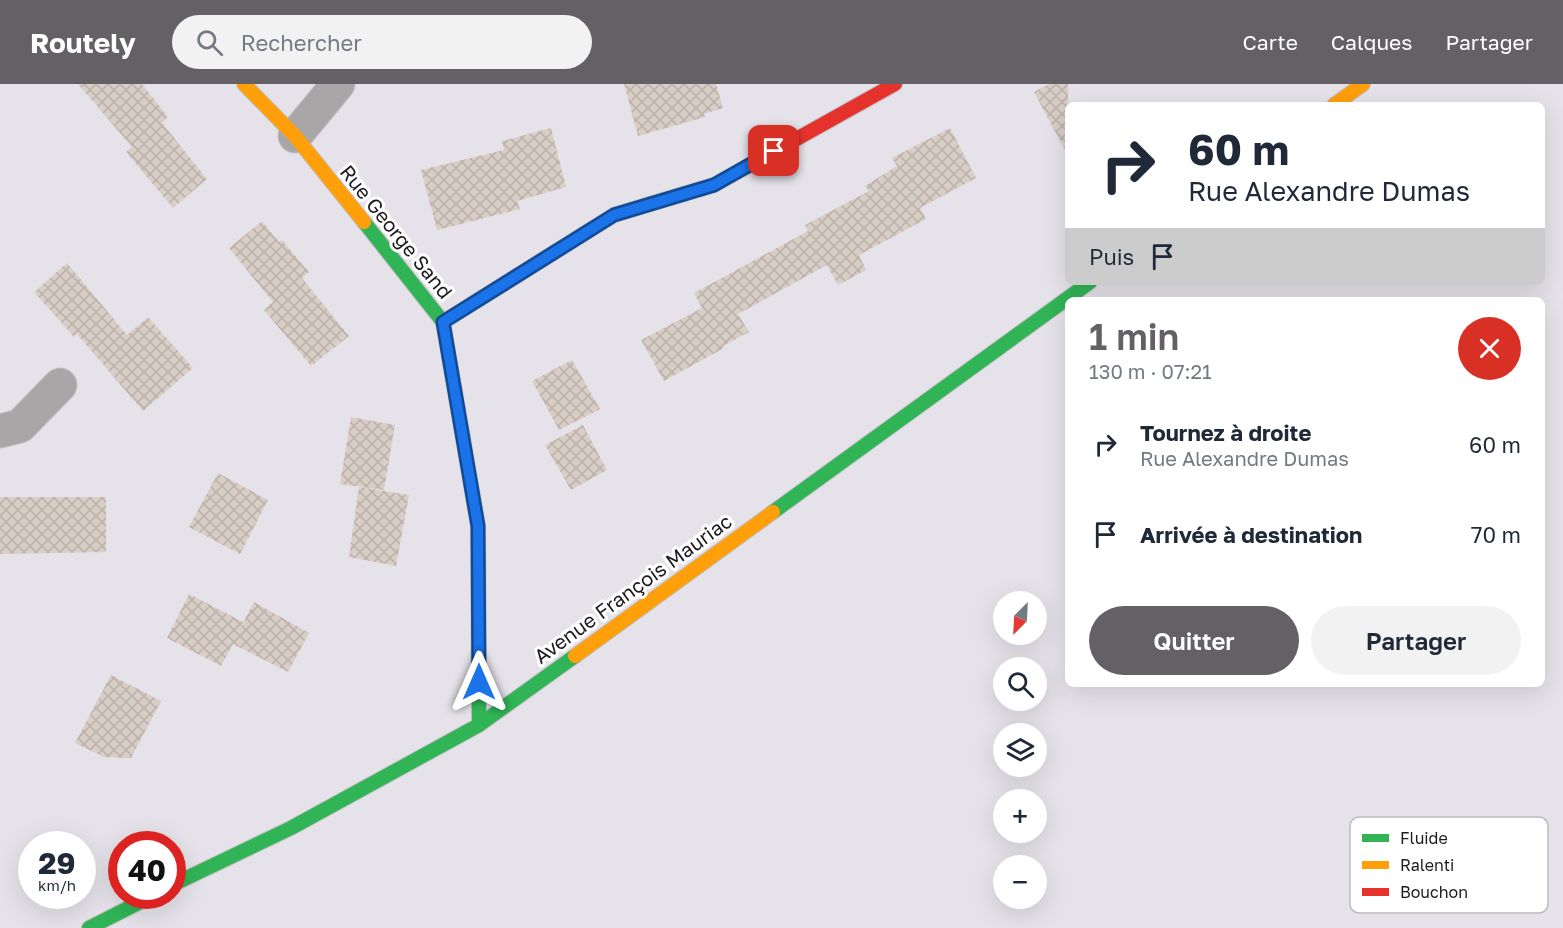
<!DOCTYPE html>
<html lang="fr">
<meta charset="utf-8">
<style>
:root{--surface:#fff;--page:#f2f2f3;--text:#1f2937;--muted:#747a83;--accent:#636166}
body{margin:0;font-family:"Golos Text",sans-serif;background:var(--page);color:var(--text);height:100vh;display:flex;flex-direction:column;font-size:22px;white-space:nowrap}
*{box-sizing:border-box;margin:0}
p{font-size:20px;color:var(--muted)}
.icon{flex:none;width:33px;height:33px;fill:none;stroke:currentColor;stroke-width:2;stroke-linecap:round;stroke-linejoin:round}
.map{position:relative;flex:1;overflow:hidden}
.drawer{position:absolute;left:1065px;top:213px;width:480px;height:390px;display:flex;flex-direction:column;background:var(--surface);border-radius:9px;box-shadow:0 6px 24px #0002}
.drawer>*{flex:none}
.guide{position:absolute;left:1065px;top:18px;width:480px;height:183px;border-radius:9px;box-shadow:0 6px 24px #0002;background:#fff;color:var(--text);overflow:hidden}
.needle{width:39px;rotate:204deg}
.buttons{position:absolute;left:993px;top:507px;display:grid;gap:12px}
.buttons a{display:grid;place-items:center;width:54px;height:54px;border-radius:50%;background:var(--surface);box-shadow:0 6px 24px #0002;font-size:30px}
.speed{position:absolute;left:18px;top:747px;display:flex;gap:12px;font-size:30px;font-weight:700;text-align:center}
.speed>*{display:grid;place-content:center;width:78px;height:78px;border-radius:50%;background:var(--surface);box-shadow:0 6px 24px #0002;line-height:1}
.speed small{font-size:15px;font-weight:400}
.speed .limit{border:9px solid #d22;background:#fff;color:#111}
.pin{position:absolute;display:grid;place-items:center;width:51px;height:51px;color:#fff;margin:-26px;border-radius:12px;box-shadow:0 3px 9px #0006}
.me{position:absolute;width:66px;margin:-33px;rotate:0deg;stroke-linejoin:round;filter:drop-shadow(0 0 4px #0008)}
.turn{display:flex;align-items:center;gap:21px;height:126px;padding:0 24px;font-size:27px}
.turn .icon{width:78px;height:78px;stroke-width:2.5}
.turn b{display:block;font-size:42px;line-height:51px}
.then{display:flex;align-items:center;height:57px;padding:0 24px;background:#0003;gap:12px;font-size:22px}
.round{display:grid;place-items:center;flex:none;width:63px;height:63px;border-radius:32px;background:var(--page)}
.head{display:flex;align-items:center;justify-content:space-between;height:102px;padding:0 24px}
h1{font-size:36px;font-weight:600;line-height:45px;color:var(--accent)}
.primary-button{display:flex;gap:12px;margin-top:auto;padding:12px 24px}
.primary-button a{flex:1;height:69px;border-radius:36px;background:var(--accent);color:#fff;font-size:24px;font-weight:600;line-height:69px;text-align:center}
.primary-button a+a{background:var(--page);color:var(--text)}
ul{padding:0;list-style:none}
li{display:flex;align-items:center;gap:18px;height:90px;padding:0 24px}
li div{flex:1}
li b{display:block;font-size:22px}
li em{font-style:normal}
header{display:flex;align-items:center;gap:36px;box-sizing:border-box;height:84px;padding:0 30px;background:var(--accent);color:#fff}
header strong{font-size:28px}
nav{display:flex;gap:33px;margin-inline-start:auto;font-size:21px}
.search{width:420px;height:54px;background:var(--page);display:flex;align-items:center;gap:15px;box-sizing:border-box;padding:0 21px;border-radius:33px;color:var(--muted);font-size:22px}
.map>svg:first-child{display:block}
.building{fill:url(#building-cross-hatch)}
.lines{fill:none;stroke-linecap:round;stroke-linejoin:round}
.street-casing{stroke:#c1c0c4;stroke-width:35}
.fast-casing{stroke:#c1c0c4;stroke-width:16}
.slow-casing{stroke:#c1c0c4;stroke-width:16}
.jam-casing{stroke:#c1c0c4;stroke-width:16}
.street{stroke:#a8a6a7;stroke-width:33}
.fast{stroke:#30b455;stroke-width:14}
.slow{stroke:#ff9f0a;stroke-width:14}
.jam{stroke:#e5322d;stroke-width:14}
.route-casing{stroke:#114b97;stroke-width:15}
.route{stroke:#1a73e8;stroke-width:10}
.labels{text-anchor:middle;stroke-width:6;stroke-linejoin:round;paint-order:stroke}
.street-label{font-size:20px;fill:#1d1b1f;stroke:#fff}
.key{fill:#fff;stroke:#bbbbbc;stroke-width:1.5}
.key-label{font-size:16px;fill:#1d1b1f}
</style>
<header>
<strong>Routely</strong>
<div class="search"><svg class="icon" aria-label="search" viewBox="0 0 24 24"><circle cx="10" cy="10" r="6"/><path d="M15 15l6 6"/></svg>Rechercher</div>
<nav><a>Carte</a><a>Calques</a><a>Partager</a></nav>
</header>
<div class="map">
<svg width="1563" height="844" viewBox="0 0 1563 844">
<defs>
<pattern id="building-cross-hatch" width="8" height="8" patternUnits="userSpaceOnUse" patternTransform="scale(1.5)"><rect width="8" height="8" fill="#d9cec6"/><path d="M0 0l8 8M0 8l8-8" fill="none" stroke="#bab0aa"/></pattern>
</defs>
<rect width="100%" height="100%" fill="#e5e3e9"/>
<path class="building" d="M78 0H142L168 33 162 39 207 95 173 124 126 68 132 63Z
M624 0H716L723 24 704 30 705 33 638 52Z
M1049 0H1068V72L1034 8Z
M551 44 566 103 517 117 520 125 437 146 421 86 504 66 502 57Z
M950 44 976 94 920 124 926 135 859 171 866 186 838 201 827 181 738 230 749 248 723 262 724 264 664 297 641 256 702 224 694 209 808 147 805 141 869 107 865 102 897 82 892 74Z
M262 137 279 158 282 156 309 188 302 194 349 252 311 282 264 226 273 218 229 164Z
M67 179 127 251 148 233 193 284 143 327 77 250 74 253 34 208Z
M572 276 600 325 559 346 532 297Z
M351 333 395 341 384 406 340 400Z
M583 341 607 386 571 406 545 361Z
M218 389 268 416 240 470 189 443Z
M359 403 409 411 396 482 349 473Z
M0 413H106V468L0 470Z
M189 510 243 538 236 552 254 518 309 549 288 588 233 560 221 582 167 554Z
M111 591 161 617 131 674 104 673 75 659Z"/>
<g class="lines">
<g class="street-casing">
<path id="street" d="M295 52 338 0
M0 347 20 342 60 301"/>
</g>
<g class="fast-casing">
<path id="fast" d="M364 138 443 238 478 442 479 641
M773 428 1090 198
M172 801 291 744 479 641 575 572
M89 844 152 812"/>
</g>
<g class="slow-casing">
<path id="slow" d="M244 0 295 52 364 138
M1334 21 1363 0
M443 238 614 131 650 120
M575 572 773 428"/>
</g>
<g class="jam-casing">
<path id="jam" d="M650 120 714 101 895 0"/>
</g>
<use href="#street" class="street"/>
<use href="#fast" class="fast"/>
<use href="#slow" class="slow"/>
<use href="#jam" class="jam"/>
</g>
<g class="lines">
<g class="route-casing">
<path id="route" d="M479 598 478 442 443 238 614 131 714 101 774 67"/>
</g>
<use href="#route" class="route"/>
</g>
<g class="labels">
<g class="street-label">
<text transform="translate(396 148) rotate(51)" y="7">Rue George Sand</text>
<text transform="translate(633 505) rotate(-36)" y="7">Avenue François Mauriac</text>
</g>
</g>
<rect x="1350" y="733" width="198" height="96" rx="9" class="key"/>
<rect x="1362" y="750" width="27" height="8" fill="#30b455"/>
<rect x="1362" y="777" width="27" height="8" fill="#ff9f0a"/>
<rect x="1362" y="804" width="27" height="8" fill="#e5322d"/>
<g class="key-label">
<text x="1400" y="760">Fluide</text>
<text x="1400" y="787">Ralenti</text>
<text x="1400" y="814">Bouchon</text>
</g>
</svg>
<div class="buttons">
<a><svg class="needle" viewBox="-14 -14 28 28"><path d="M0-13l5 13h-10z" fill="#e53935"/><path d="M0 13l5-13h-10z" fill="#747a83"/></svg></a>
<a><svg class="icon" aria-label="search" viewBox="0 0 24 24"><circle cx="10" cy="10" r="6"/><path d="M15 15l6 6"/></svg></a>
<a><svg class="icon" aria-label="layers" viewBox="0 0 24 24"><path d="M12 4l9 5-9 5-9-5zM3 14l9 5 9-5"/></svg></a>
<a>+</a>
<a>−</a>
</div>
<div class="speed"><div>29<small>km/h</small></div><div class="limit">40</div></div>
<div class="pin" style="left:774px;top:67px;background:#d93025"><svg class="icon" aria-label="arrive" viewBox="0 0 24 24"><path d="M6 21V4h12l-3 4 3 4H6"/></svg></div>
<svg class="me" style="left:479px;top:598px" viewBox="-20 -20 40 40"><path d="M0-17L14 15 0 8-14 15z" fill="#1a73e8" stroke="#fff" stroke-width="4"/></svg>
<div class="guide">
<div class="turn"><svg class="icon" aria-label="right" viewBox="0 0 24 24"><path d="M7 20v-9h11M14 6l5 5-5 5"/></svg><div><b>60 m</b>Rue Alexandre Dumas</div></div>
<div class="then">Puis<svg class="icon" aria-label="arrive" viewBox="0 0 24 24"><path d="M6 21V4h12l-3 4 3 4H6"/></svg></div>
</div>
<section class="drawer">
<div class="head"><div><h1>1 min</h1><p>130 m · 07:21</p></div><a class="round" style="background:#d93025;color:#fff"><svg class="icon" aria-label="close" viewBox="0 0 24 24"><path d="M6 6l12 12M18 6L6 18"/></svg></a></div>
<ul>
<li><svg class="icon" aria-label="right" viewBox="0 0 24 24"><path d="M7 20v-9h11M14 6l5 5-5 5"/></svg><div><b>Tournez à droite</b><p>Rue Alexandre Dumas</p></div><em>60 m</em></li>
<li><svg class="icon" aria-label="arrive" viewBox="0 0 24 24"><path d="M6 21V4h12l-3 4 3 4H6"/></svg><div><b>Arrivée à destination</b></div><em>70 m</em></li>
</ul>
<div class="primary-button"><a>Quitter</a><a>Partager</a></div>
</section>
</div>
